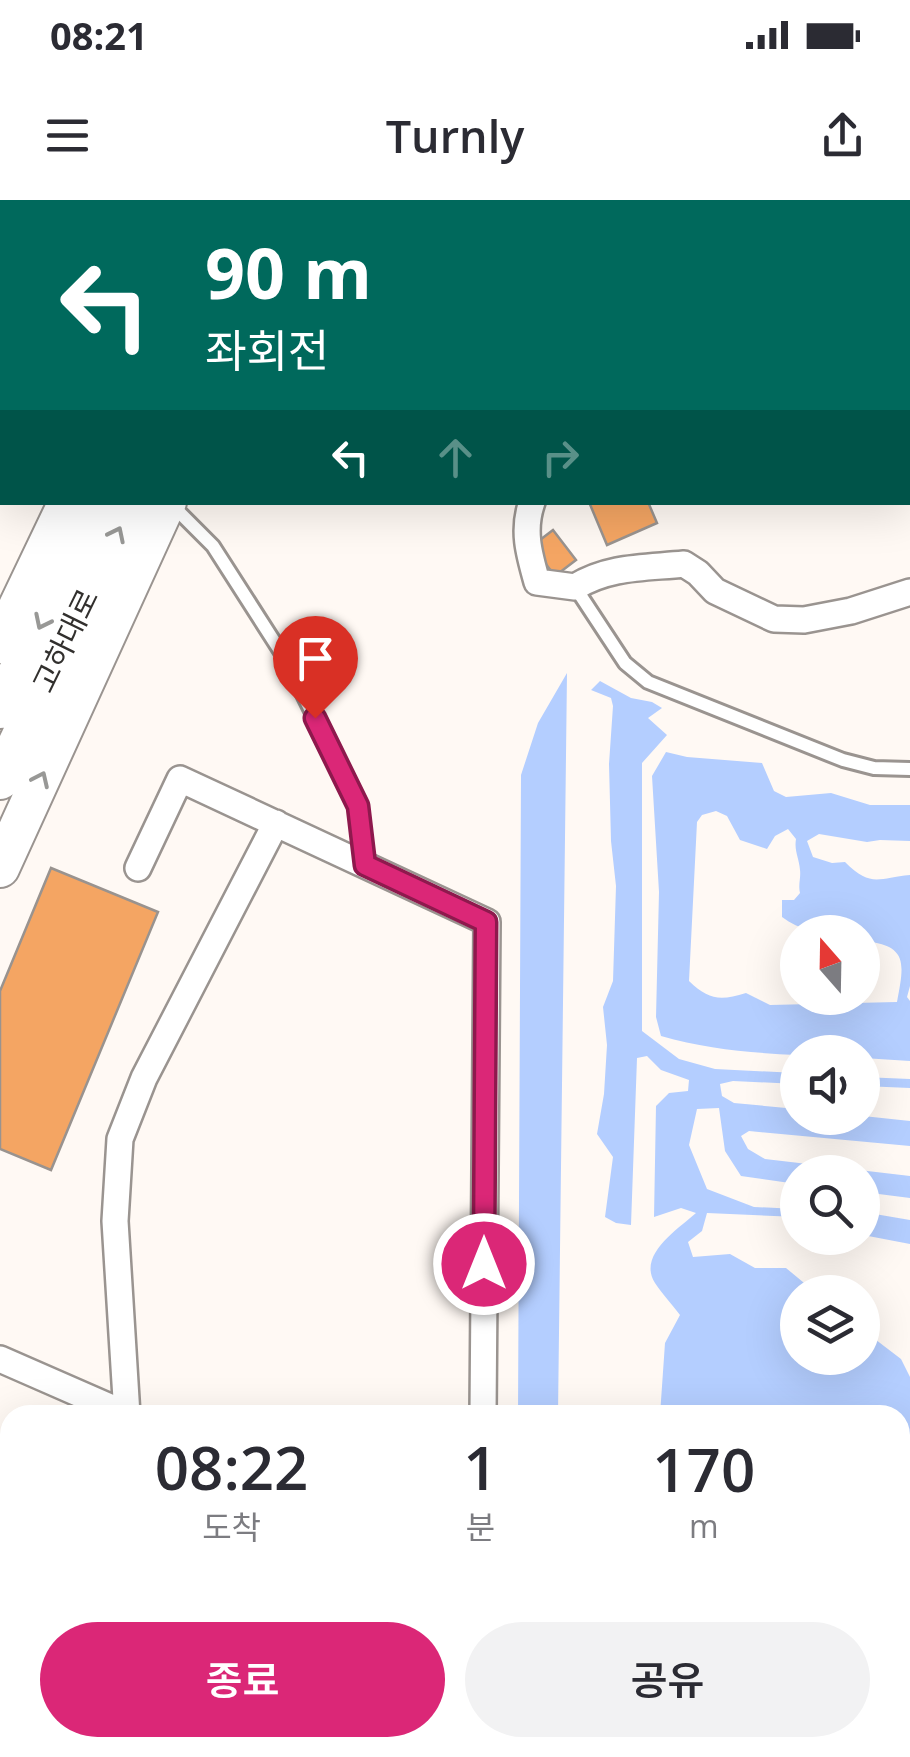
<!DOCTYPE html>
<html lang="ko">
<meta charset="utf-8">
<style>
:root{--surface:#fff;--page:#f2f2f3;--text:#2b2b33;--muted:#7c7c81;--accent:#db2777}
body{margin:0;font-family:"Open Sans","Noto Sans KR",sans-serif;background:var(--page);color:var(--text);height:100vh;display:flex;flex-direction:column;font-size:38px;white-space:nowrap}
*{box-sizing:border-box;margin:0}
p{font-size:32px;color:var(--muted)}
.icon{flex:none;width:55px;height:55px;fill:none;stroke:currentColor;stroke-width:2;stroke-linecap:round;stroke-linejoin:round}
.map{position:relative;flex:1;overflow:hidden}
.sheet{position:absolute;left:0px;top:1205px;width:910px;height:352px;display:flex;flex-direction:column;background:var(--surface);border-radius:30px 30px 0 0;box-shadow:0 10px 40px #0002}
.sheet>*{flex:none}
.top-card{position:absolute;left:0px;top:0px;width:910px;height:305px;box-shadow:0 10px 40px #0002;background:#00695c;color:#fff;overflow:hidden}
.needle{width:65px;rotate:340deg}
.fabs{position:absolute;left:780px;top:715px;display:grid;gap:20px}
.fabs a{display:grid;place-items:center;width:100px;height:100px;border-radius:50%;background:var(--surface);box-shadow:0 10px 40px #0002;font-size:50px}
.pin{position:absolute;display:grid;place-items:center;width:85px;height:85px;color:#fff;margin:-102px -42px;border-radius:50% 50% 50% 0;rotate:-45deg;box-shadow:0 0 10px #0007}
.pin .icon{rotate:45deg}
.me{position:absolute;width:110px;margin:-55px;rotate:0deg;stroke-linejoin:round;filter:drop-shadow(0 0 8px #0008)}
.turn{display:flex;align-items:center;gap:35px;height:210px;padding:0 40px;font-size:45px}
.turn .icon{width:130px;height:130px;stroke-width:2.5}
.turn b{display:block;font-size:70px;line-height:85px}
.lanes{display:flex;align-items:center;height:95px;padding:0 40px;background:#0003;justify-content:center;gap:50px;direction:ltr}
.lanes .off{opacity:.35}
.eta{display:flex;justify-content:space-evenly;align-items:center;height:170px;text-align:center}
.eta b{font-size:60px;font-weight:600;line-height:70px}
.primary-button{display:flex;gap:20px;margin-top:auto;padding:20px 40px}
.primary-button a{flex:1;height:115px;border-radius:60px;background:var(--accent);color:#fff;font-size:40px;font-weight:600;line-height:115px;text-align:center}
.primary-button a+a{background:var(--page);color:var(--text)}
.status{display:flex;justify-content:space-between;align-items:center;height:70px;padding:0 50px;background:var(--surface);direction:ltr}
.status svg{height:28px;fill:currentColor}
header{display:flex;justify-content:space-between;align-items:center;height:130px;padding:0 40px;background:var(--surface);font-size:45px;font-weight:600}
.map>svg:first-child{display:block}
.green{fill:#ffd4b3}
.water{fill:#b4ceff;fill-rule:evenodd}
.building{fill:#f4a563;stroke:#99938f;stroke-width:2.5}
.lines{fill:none;stroke-linecap:round;stroke-linejoin:round}
.lane-casing{stroke:#9a9490;stroke-width:18}
.street-casing{stroke:#9a9490;stroke-width:30}
.primary-casing{stroke:#9a9490;stroke-width:42}
.lane{stroke:#fff;stroke-width:12}
.street{stroke:#fff;stroke-width:25}
.primary{stroke:#fff;stroke-width:38}
.oneway{stroke:#989896}
.route-casing{stroke:#8e194d;stroke-width:25}
.route{stroke:#db2777;stroke-width:18}
.labels{text-anchor:middle;stroke-width:8;stroke-linejoin:round;paint-order:stroke}
.street-label{font-size:30px;fill:#32302e;stroke:#fff}
</style>
<div class="status"><b>08:21</b><svg viewBox="0 0 49 12"><path d="M0 12V9h3v3zM5 12V6h3v6zM10 12V3h3v9zM15 12V0h3v12zM26 1h20v11H26zM47 4h2v5h-2z"/></svg></div>
<header><svg class="icon" aria-label="menu" viewBox="0 0 24 24"><path d="M4 6h16M4 12h16M4 18h16"/></svg>Turnly<svg class="icon" aria-label="share" viewBox="0 0 24 24"><path d="M12 15V3M7 8l5-5 5 5M5 13v7h14v-7"/></svg></header>
<div class="map">
<svg width="910" height="1557" viewBox="0 0 910 1557">
<rect width="100%" height="100%" fill="#fff9f4"/>
<path class="green" d="M663 0H910V212H908V2H665Z
M2 11V200L0 197V16Z"/>
<path class="water" d="M567 473 558 1215H518L521 575 538 523Z
M600 481 631 498 652 502 662 508 648 518 667 535 642 563V831L679 859 715 869 797 873V884L733 881 720 884 722 896 734 903 797 909 798 918 863 916 910 921V946L749 931 741 936 748 949 765 959 910 976V998L863 992 862 972H798L797 984 741 976 725 951 719 908 697 909 689 945 707 989 754 1007 797 1009 798 1017 707 1013 702 1031 688 1042 693 1057 730 1054 755 1068H786L815 1092H798V1158H862L863 1130 901 1159 910 1177V1239L900 1240V1215H660L665 1143 680 1115C672 1104 662 1094 655 1083 637 1055 678 1029 696 1013L681 1008 654 1017 656 906 669 893 688 891 689 880 661 870 647 856 637 858 631 1025 616 1023 605 1017 613 957 597 934 604 894 607 845 603 807 613 781 616 686 611 641 609 564 613 506 611 498 591 490Z
M666 552 687 557 762 563 774 591 786 597 831 593 870 605H910V641L880 640 867 642 819 634 807 641 813 657 832 663 845 662C871 688 878 678 910 675V786L907 797 910 801V861L863 858 862 852H798L797 855C751 853 706 849 661 836L656 817 659 692 652 576ZM716 611 727 616 740 640 767 649 775 636 788 629 796 639C794 651 799 658 800 670 801 678 798 685 800 693L794 700H782V717C809 737 830 732 862 732L863 741C909 745 904 764 897 802L770 805 746 793C720 801 709 800 689 781L697 622 702 615Z
M862 877 910 879V888L863 886Z
M863 1012 910 1020V1044L863 1035Z
M493 1548H554V1557H491Z"/>
<path class="building" d="M103 0H157L156 2H102Z
M589 302H648L657 323 607 345Z
M553 330 576 360 555 376 532 346Z
M51 668 158 712 51 970 0 949V791Z
M713 1548H754L755 1557H609L608 1551Z"/>
<g class="lines">
<g class="lane-casing">
<path id="lane" d="M171 304 213 346 286 460 358 606 365 665
M575 387 625 463 648 482 843 560 874 568 910 569"/>
</g>
<g class="street-casing">
<path id="street" d="M0 257 2 258
M532 302C522 330 529 354 537 382L575 387C609 366 645 368 684 364L698 373 715 391 774 419 804 420 851 411 910 392
M138 668 180 579 487 722 483 1215
M0 1159 128 1215
M127 1215 115 1021 120 939 144 878 276 623
M60 1557 63 1548
M451 1557 454 1548"/>
</g>
<g class="primary-casing">
<path id="primary" d="M209 2 210 0
M244 2 245 0
M276 2 277 0
M309 2 310 0
M0 444 68 302
M0 509 99 302
M0 580 133 302
M0 668 167 302"/>
</g>
<use href="#lane" class="lane"/>
<use href="#street" class="street"/>
<use href="#primary" class="primary"/>
</g>
<defs><path id="oneway-chevron" d="M-2-3.5L2.5 0L-2 3.5" fill="none" stroke-width="1.6" stroke-linecap="round" stroke-linejoin="round" transform="scale(2.5)"/></defs>
<g class="oneway">
<use href="#oneway-chevron" transform="translate(117 334) rotate(-64)"/>
<use href="#oneway-chevron" transform="translate(42 422) rotate(116)"/>
<use href="#oneway-chevron" transform="translate(41 579) rotate(-65)"/>
</g>
<g class="lines">
<g class="route-casing">
<path id="route" d="M315 518 358 606 365 665 486 722 484 1064"/>
</g>
<use href="#route" class="route"/>
</g>
<g class="labels">
<g class="street-label">
<text transform="translate(66 441) rotate(-64)" y="10">고하대로</text>
</g>
</g>
</svg>
<div class="fabs">
<a><svg class="needle" viewBox="-14 -14 28 28"><path d="M0-13l5 13h-10z" fill="#e53935"/><path d="M0 13l5-13h-10z" fill="#7c7c81"/></svg></a>
<a><svg class="icon" aria-label="sound" viewBox="0 0 24 24"><path d="M4 9h4l5-4v14l-5-4H4zM17 9q2 3 0 6"/></svg></a>
<a><svg class="icon" aria-label="search" viewBox="0 0 24 24"><circle cx="10" cy="10" r="6"/><path d="M15 15l6 6"/></svg></a>
<a><svg class="icon" aria-label="layers" viewBox="0 0 24 24"><path d="M12 4l9 5-9 5-9-5zM3 14l9 5 9-5"/></svg></a>
</div>
<div class="pin" style="left:315px;top:518px;background:#d93025"><svg class="icon" aria-label="arrive" viewBox="0 0 24 24"><path d="M6 21V4h12l-3 4 3 4H6"/></svg></div>
<svg class="me" style="left:484px;top:1064px" viewBox="-20 -20 40 40"><circle r="17" fill="#db2777" stroke="#fff" stroke-width="3"/><path d="M0-11L8 9 0 5-8 9z" fill="#fff"/></svg>
<div class="top-card">
<div class="turn"><svg class="icon" aria-label="left" viewBox="0 0 24 24"><path d="M17 20v-9H6M10 6l-5 5 5 5"/></svg><div><b>90 m</b>좌회전</div></div>
<div class="lanes"><svg class="icon" aria-label="left" viewBox="0 0 24 24"><path d="M17 20v-9H6M10 6l-5 5 5 5"/></svg><svg class="icon off" aria-label="ahead" viewBox="0 0 24 24"><path d="M12 20V5M6 11l6-6 6 6"/></svg><svg class="icon off" aria-label="right" viewBox="0 0 24 24"><path d="M7 20v-9h11M14 6l5 5-5 5"/></svg></div>
</div>
<section class="sheet">
<div class="eta">
<div><b>08:22</b><p>도착</p></div>
<div><b>1</b><p>분</p></div>
<div><b>170</b><p>m</p></div>
</div>
<div class="primary-button"><a>종료</a><a>공유</a></div>
</section>
</div>
